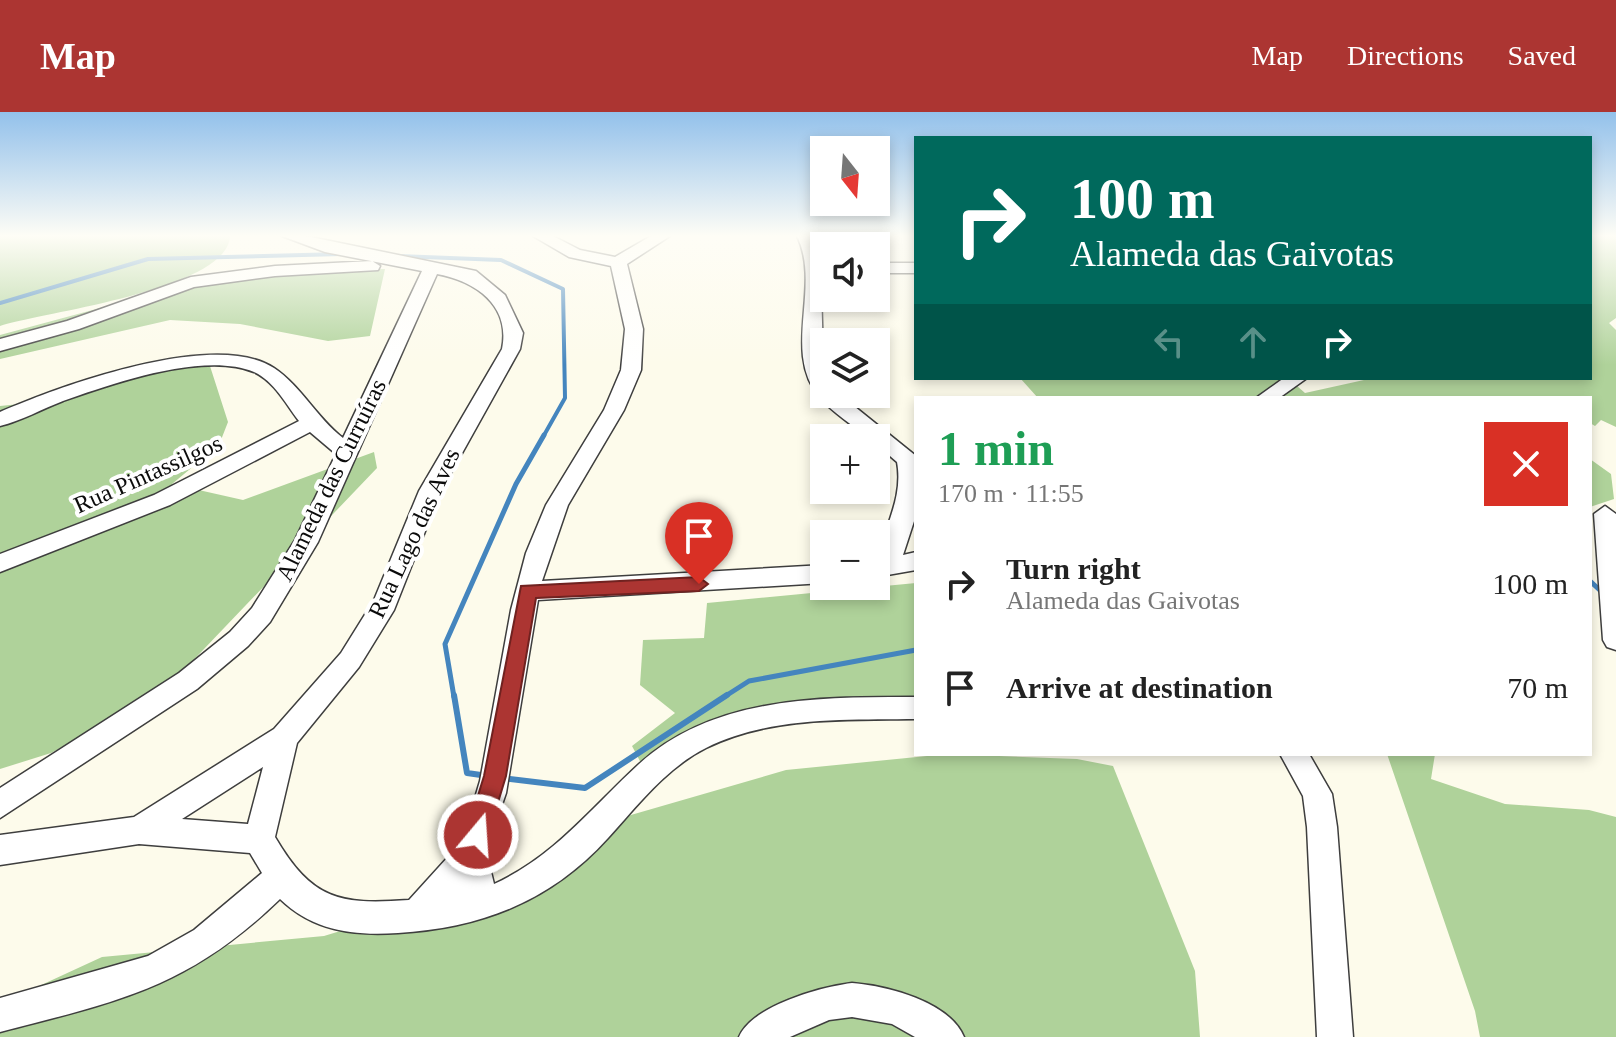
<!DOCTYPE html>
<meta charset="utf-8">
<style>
:root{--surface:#fff;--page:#f2f2f2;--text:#222;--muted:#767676;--accent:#ac3532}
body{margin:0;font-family:"Times New Roman",serif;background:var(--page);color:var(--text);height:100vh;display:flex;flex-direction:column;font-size:30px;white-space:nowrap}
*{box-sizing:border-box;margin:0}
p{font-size:26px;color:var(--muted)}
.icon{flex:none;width:44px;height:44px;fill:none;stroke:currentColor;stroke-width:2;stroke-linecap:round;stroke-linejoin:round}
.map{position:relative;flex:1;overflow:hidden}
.details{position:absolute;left:914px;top:284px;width:678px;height:360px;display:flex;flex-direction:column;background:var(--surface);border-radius:0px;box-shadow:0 4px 12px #0003}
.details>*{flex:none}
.guide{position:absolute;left:914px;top:24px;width:678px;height:244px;border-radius:0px;box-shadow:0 4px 12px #0003;background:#00695c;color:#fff;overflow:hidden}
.needle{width:52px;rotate:163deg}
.tools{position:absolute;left:810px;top:24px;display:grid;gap:16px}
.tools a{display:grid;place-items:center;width:80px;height:80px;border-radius:0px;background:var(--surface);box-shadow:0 4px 12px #0003;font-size:40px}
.pin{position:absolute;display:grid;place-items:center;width:68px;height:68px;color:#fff;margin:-82px -34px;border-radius:50% 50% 50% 0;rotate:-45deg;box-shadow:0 0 8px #0007}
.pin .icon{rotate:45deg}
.me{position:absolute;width:88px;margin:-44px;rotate:18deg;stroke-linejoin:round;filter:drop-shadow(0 0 6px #0008)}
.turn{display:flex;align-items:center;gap:28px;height:168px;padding:0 24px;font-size:36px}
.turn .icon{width:104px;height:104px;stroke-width:2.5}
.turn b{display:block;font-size:56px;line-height:68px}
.lanes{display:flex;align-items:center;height:76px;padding:0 24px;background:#0003;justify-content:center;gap:40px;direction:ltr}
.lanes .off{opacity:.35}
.round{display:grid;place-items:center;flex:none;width:84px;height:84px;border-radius:0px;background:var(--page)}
.headline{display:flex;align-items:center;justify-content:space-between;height:136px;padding:0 24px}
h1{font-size:48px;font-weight:700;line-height:60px;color:#1e9e55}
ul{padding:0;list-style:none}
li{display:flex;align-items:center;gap:24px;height:104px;padding:0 24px}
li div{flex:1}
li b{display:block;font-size:30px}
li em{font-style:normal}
header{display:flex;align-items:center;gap:48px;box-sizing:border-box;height:112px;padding:0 40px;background:var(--accent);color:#fff}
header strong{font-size:38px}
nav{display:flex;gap:44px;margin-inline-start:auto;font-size:28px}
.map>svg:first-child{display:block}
.forest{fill:#afd29a}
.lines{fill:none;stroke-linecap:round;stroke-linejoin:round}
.stream-far2{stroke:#4485be;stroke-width:4}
.stream-far1{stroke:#4485be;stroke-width:5}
.stream{stroke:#4485be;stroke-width:6}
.minor-casing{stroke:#3e3e3e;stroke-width:3}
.minor{fill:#fff;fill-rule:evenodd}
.route{fill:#ac3532;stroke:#702220;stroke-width:2}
.labels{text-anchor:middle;stroke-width:8;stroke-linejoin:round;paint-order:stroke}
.street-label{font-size:24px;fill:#0b0b0b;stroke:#fff}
</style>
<header>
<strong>Map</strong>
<nav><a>Map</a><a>Directions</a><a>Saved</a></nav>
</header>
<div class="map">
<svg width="1616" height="925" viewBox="0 0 1616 925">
<rect width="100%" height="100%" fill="#fdfbeb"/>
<path class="forest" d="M0 124H230C228 178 43 200 0 214Z
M1590 124H1616V206L1609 211 1616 218V315L1601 308 1595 314 1590 311V286H1038L1020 266H1288L1305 281 1373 266H1590Z
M385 157 370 224 328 229 240 212 170 208 0 247V223L237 159Z
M209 251 228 310 219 333 172 372 243 388 374 340 377 356 183 559 123 602 51 641 0 657V294L50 289 143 260Z
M1590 347 1611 362 1614 387 1590 395Z
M916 471V606L725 607 642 653 632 634 675 601 640 573 643 528 704 526 707 491Z
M947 642 1077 647 1113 654 1195 859 1200 925H0V892L102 845 324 824 511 767 624 705 786 658Z
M1387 642H1435L1431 667 1505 692 1589 698 1616 705V925H1480L1475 899Z"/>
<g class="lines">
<path class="stream-far2" d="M399 144 501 148 563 177 565 286 543 325
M0 191 148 147 341 142"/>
<path class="stream-far1" d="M1590 469 1604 482
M454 585 445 532 516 372 544 323
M724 585 749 569 916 538"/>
<path class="stream" d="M454 583 467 661 488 664
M502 666 585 676 727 583"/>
<g class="minor-casing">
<path id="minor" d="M282 124H306L476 159 505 183 523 221 520 237 441 379 394 498 359 555 297 631 275 725C312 788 339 793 409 788L448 745 466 716 480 669 511 498 526 441 546 393 604 298 621 258 625 217 611 154 569 145 533 124H553L580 138 615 145 651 124H670L627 152 643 217 641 258 624 298 568 393 542 469 824 453V471L538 488 506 681 486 739 494 772C555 744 591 696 639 652 714 584 820 585 916 585V607C847 608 770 604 706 636 666 656 638 693 608 726 551 789 482 816 398 821 353 824 313 819 280 787 188 876 119 889 0 920V886L148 844 194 818 262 761 250 741 139 732 0 753V723L134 705 274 617 341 541 374 488 419 379 502 237C511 193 475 169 437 162L318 430 270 510 248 534 197 577 0 706V676L179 561 230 520 252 496 295 428 336 342 310 320 170 393 0 460V442L154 383 299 309C286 292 274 269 254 260 204 239 111 272 63 289 42 297 21 309 0 314V300C60 274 215 217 274 256 301 274 317 306 343 326L422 159 325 140ZM263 655 248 712 182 707Z
M797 124H813L820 138 824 282H839L916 344V403L903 443 916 440V458L876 465C876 426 905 392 897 350L876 332V326H868C853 313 833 301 820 286 781 240 822 175 797 124Z
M372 149 380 154 378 158 275 164 194 175 79 217 0 239V227L67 209 191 165 275 154Z
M876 151H916V161H876Z
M1284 266H1307L1279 286H1256Z
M1605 394 1616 402V538L1607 535 1603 528 1594 402Z
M1280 642H1309L1332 682 1337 715 1353 925H1317L1307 715 1303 684Z
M852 871C887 874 949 889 964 925H915L892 912 852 905 829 908 790 925H739C752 894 820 875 852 871Z"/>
</g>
<use href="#minor" class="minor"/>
</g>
<linearGradient id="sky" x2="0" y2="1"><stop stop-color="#93c1eb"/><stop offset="0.49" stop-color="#fefdf6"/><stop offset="1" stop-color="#fefdf6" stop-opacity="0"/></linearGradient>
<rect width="1616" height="253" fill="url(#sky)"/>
<path class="route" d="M699 465 708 472 699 479 536 486 506 664 486 730 478 733 469 730 466 723 484 664 521 474Z"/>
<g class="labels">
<g class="street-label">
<text transform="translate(148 362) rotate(-24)" y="8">Rua Pintassilgos</text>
<text transform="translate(331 368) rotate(-64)" y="8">Alameda das Curruíras</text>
<text transform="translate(414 421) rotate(-65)" y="8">Rua Lago das Aves</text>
</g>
</g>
</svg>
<div class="tools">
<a><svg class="needle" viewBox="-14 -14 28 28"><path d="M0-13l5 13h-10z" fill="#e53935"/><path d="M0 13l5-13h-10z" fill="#767676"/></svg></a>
<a><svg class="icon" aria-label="sound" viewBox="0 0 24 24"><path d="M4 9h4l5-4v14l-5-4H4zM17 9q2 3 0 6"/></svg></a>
<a><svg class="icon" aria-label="layers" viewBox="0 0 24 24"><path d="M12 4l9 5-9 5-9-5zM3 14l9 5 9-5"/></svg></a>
<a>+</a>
<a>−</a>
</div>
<div class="pin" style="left:699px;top:472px;background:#d93025"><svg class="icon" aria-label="arrive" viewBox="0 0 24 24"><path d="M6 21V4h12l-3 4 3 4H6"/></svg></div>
<svg class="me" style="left:478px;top:723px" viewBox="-20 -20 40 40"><circle r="17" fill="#ac3532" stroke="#fff" stroke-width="3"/><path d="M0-11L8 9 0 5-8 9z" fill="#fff"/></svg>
<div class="guide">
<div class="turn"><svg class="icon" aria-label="right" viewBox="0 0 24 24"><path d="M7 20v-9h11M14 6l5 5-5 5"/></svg><div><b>100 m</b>Alameda das Gaivotas</div></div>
<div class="lanes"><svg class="icon off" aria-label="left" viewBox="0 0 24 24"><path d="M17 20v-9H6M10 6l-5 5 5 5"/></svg><svg class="icon off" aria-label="ahead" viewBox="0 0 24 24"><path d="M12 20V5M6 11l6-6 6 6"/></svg><svg class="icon" aria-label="right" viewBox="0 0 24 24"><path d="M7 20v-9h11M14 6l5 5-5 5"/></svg></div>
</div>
<section class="details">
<div class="headline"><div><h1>1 min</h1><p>170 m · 11:55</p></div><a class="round" style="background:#d93025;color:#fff"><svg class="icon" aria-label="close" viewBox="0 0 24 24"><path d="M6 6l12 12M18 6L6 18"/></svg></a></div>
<ul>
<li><svg class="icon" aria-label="right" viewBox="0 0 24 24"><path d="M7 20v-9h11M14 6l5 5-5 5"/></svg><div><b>Turn right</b><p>Alameda das Gaivotas</p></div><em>100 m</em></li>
<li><svg class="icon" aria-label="arrive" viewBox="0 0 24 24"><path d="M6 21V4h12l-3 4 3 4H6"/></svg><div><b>Arrive at destination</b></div><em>70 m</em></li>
</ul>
</section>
</div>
